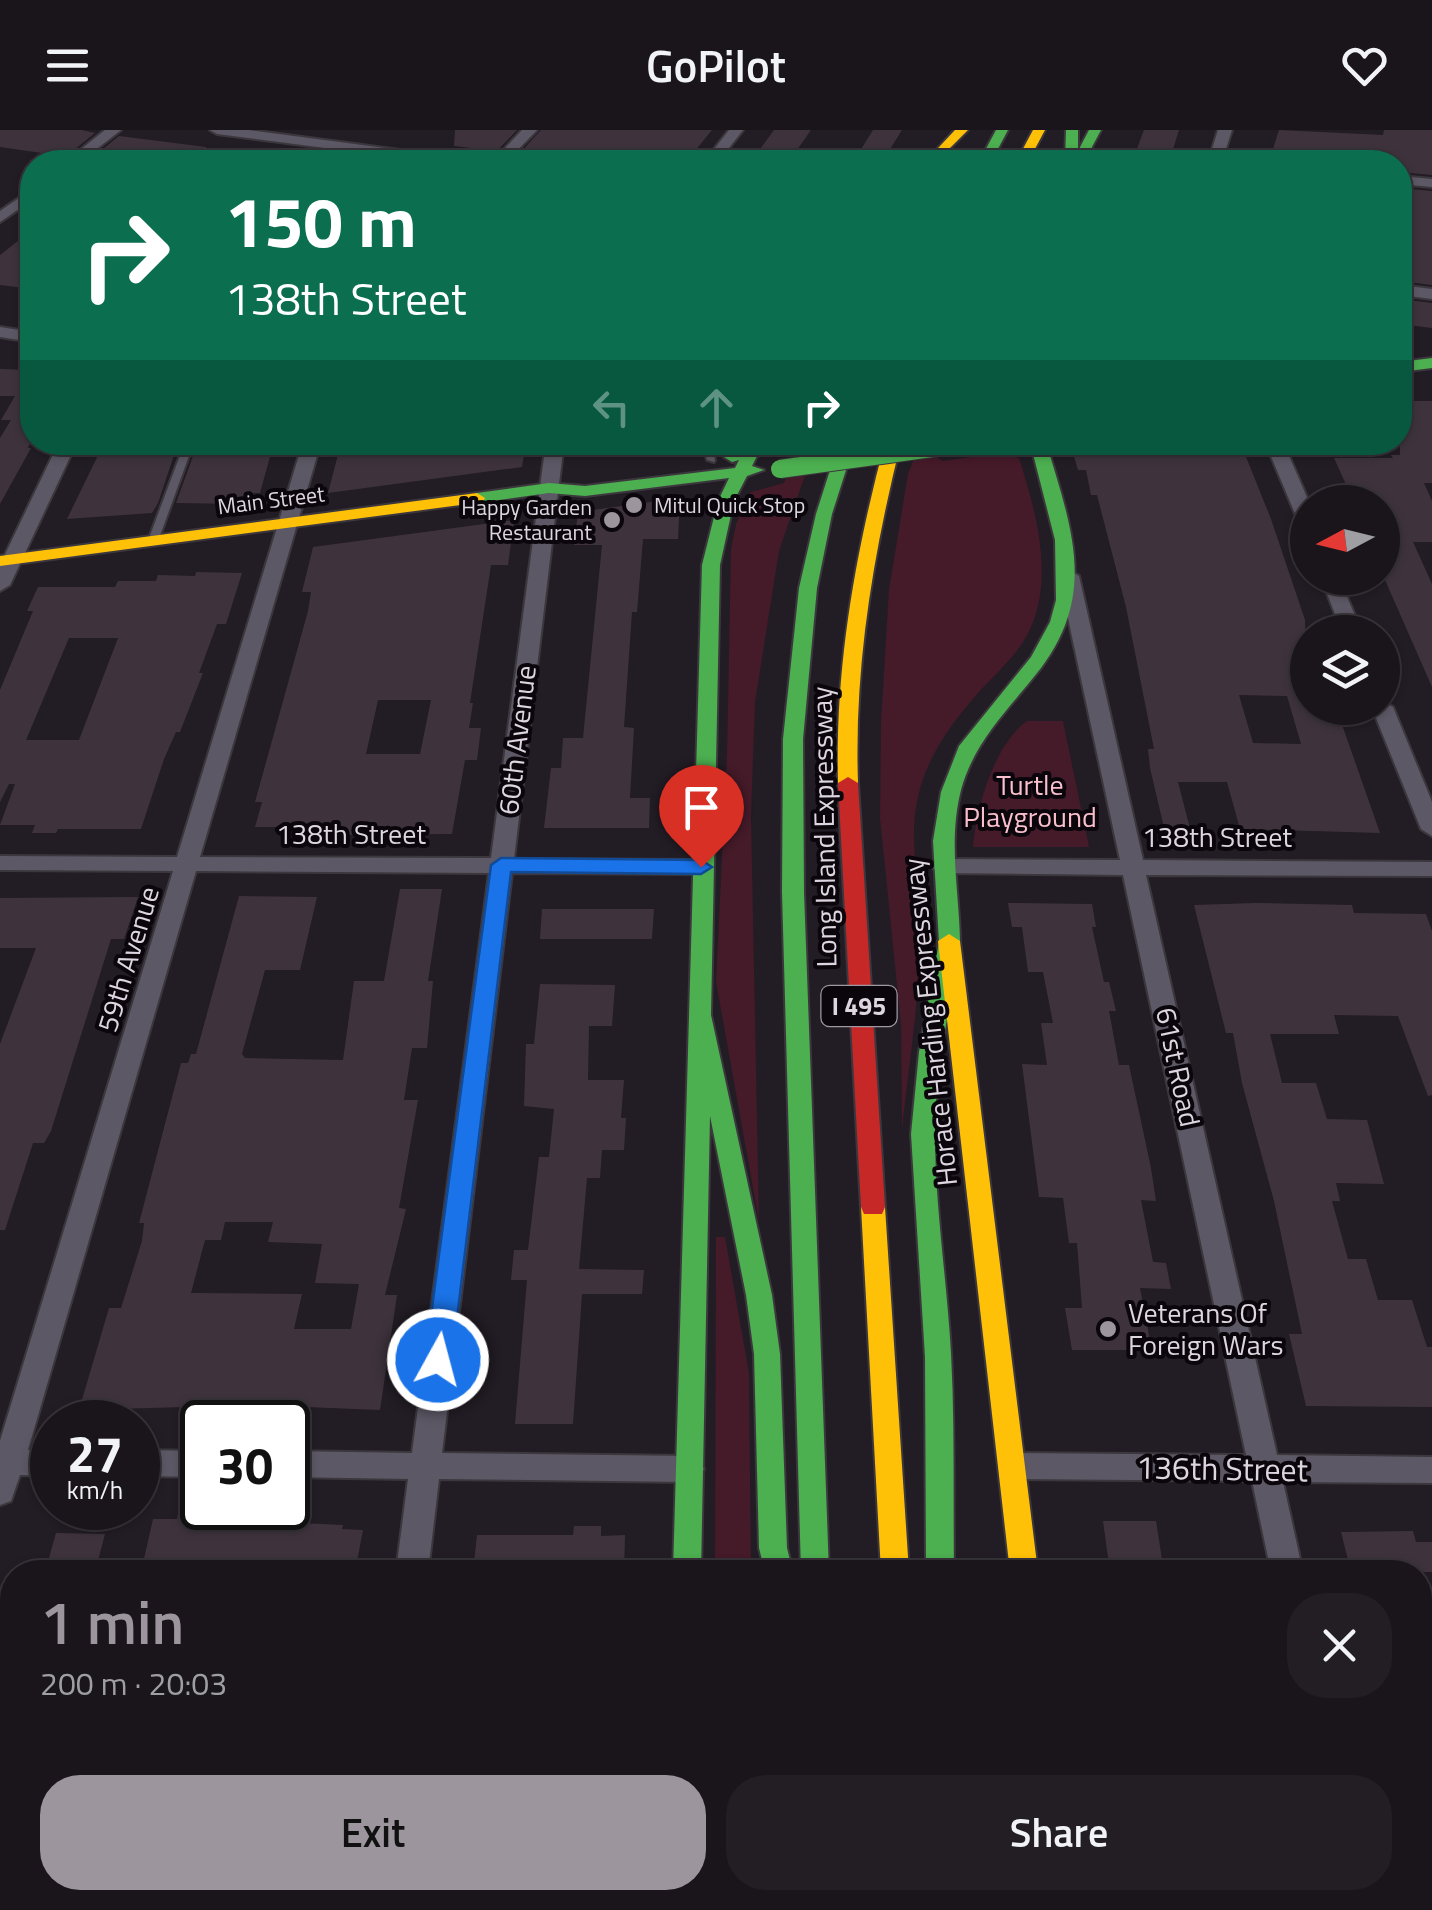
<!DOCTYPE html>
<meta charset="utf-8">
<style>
:root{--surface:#1a151b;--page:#231e24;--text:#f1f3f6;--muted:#9f9fa3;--line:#38343a;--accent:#9c959e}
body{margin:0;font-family:"Titillium Web",sans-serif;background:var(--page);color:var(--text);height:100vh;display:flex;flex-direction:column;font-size:38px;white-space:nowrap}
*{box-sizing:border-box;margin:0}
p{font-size:32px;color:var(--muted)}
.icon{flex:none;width:55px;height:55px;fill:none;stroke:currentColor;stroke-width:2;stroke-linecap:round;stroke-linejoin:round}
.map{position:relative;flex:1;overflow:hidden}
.panel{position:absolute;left:0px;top:1430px;width:1432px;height:350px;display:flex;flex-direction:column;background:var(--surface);border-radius:40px 40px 0 0;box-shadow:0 2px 8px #0004,0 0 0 2px var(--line)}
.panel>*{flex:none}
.banner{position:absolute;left:20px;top:20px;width:1392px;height:305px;border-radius:40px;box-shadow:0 2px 8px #0004,0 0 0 2px var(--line);background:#0b6e4f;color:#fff;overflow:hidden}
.needle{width:65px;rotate:263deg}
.buttons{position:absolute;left:1290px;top:355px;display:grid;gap:20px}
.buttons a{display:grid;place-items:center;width:110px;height:110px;border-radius:50%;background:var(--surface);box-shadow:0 2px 8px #0004,0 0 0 2px var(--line);font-size:50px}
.speed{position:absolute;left:30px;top:1270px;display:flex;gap:20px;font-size:50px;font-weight:700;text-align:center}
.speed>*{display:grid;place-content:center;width:130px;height:130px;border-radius:50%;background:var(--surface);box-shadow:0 2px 8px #0004,0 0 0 2px var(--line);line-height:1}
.speed small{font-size:25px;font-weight:400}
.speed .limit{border:5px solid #111;border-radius:15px;background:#fff;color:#111}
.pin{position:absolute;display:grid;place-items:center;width:85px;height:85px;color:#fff;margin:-102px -42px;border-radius:50% 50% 50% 0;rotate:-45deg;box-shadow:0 0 10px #0007}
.pin .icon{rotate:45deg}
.me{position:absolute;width:110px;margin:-55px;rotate:7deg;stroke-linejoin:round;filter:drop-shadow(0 0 8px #0008)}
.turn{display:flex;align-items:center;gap:35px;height:210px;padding:0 40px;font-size:45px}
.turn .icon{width:130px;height:130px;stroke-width:2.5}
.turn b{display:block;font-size:70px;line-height:85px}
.lanes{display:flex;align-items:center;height:95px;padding:0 40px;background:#0003;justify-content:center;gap:50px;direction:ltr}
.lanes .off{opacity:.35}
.round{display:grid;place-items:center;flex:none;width:105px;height:105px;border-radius:40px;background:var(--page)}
.overview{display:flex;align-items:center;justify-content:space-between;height:170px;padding:0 40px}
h1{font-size:60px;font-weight:600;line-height:75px;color:var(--accent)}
.cta{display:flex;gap:20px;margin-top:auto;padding:20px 40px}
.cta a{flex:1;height:115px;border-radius:40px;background:var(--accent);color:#111;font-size:40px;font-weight:600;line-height:115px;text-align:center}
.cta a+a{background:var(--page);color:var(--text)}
header{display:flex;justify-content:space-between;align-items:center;height:130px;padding:0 40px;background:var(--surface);font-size:45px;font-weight:600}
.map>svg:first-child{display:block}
.green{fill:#451a29}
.building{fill:#3e333d;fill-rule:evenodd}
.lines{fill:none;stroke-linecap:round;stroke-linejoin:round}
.lane-casing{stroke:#3b373d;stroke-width:4}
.street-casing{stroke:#3b373d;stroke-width:4}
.fast-casing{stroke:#3b373d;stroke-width:4}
.slow-casing{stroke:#3b373d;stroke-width:4}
.jam-casing{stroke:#3b373d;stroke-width:4}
.lane{fill:#5d5865;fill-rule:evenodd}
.street{fill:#5d5865;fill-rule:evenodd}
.fast{fill:#4caf50;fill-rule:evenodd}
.slow{fill:#ffc107;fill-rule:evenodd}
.jam{fill:#c62828;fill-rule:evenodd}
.fast-bridge-casing{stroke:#3b373d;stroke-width:20;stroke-linecap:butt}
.fast-bridge{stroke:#4caf50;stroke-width:18}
.route{fill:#1a73e8;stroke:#114b97;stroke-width:2.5}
.poi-dot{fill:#9c959e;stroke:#0a060c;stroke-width:4}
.labels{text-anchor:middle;stroke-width:8;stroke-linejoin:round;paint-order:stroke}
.far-street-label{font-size:22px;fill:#ddd6e0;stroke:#0a060c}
.far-poi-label{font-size:22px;fill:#ddd6e0;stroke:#0a060c;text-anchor:start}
.shield{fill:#0a060c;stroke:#9e98a0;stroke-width:2.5}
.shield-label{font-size:25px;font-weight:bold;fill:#ddd6e0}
.street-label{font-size:28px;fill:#ddd6e0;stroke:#0a060c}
.park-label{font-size:28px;fill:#f9bfcc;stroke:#0a060c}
.poi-label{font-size:28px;fill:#ddd6e0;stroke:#0a060c;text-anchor:start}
.near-street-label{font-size:32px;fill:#ddd6e0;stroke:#0a060c}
</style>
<header><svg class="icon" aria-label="menu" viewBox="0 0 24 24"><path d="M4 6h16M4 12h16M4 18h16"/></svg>GoPilot<svg class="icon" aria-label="heart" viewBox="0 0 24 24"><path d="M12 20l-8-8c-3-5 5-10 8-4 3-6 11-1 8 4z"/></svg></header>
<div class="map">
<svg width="1432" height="1780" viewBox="0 0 1432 1780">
<rect width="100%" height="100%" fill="#221c24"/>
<path class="green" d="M801 313H816L779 421 755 572 751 686 759 1091 716 852 727 624 731 419 736 394 751 362 784 353Z
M920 313 942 331 1001 323 1019 328C1038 388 1059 463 1019 518 1007 534 992 548 978 563 953 592 930 622 920 659 906 710 921 752 920 802 920 868 909 933 902 999L901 894 880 688 881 592 889 459 908 344Z
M1027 591H1063L1089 717H973C976 678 994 615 1027 591Z
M716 1107H725L749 1243 751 1442H715Z"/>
<path class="building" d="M0 0H82L95 3 69 24H49L0 17Z
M455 0H517L497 21 454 16Z
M541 0H712L686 32H591L519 24Z
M774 0H811L790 30 755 26Z
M873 0H902L882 32H853Z
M1144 0H1179L1169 32H1132Z
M1279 0 1383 5 1384 0H1432V45L1400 42V32L1301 25 1300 31 1270 28Z
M119 6 206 17V32H136L93 27Z
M1400 58 1432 61V155L1400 151Z
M32 100V159L0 155V125Z
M1400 169 1432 173V198L1400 194Z
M32 233V309L28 318H31L0 374V308L11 290H1L15 266H0V239L29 240Z
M1400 271H1432V353H1424L1432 371V412H1413L1432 454V557L1382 443V372H1354L1334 328H1393L1391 325H1400Z
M230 312H274L260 363H246L242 374 176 373 196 318H228Z
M526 312 522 337 328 363 341 313Z
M1107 312H1240L1271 389 1305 490 1308 578H1332L1335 586H1339L1380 703 1240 699 1227 652H1178L1192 706H1166L1150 638 1148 619H1154L1126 477 1097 365H1091L1086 340H1078L1071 316H1108ZM1239 565 1287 566 1301 614 1253 613Z
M104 313H178L158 373 152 383 67 389Z
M680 368 678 409H643L637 482H632L624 597 634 598 630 668H650L649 698H544L551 638H561L563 608H583L602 415H574L578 382Z
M514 390 508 435H491L470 573H473L469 598H481L477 630H465L452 704 311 705 313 697H255L262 672H255L308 481 311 462H302L313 417ZM378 570H431L420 624H366Z
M196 442 242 443 226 494H217L199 543H203L180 602H176L164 629 141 699H58L56 703H32L35 695H0L15 654H9L0 672V560L33 481H27L38 457H115L118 451H156L158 445 195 446ZM69 508H118L79 610H26Z
M400 759H442L428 851H433L427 918H412L404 970H418L399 1078 406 1079 385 1165H397L380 1280 257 1275 79 1280 109 1178H121L142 1111 144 1093H139L181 933H188L191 924H196L239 766 317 767 300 840H265L242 924 245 928 343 930 354 851H384ZM225 1092H273L268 1112 322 1114 315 1153 359 1154 351 1199H294L302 1164 191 1163 205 1110H221Z
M138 767 124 809H111L51 1001 44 1013H33L5 1100H0V914L36 818H0V768Z
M1008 773 1092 774 1096 797H1092L1104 852H1109L1116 881H1109L1119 935H1129L1151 1038 1156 1071 1141 1070 1153 1132 1166 1133 1171 1159 1140 1158 1152 1220H1072L1065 1178H1082L1077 1113H1069L1063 1068 1039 1067 1022 934 1047 935 1041 893H1053L1043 842H1028L1022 797H1012Z
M1256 773 1352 775 1354 783 1426 784 1432 801V965L1428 966 1398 886 1334 885 1339 904H1270L1282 953H1316L1327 989 1367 990 1384 1054 1336 1053 1340 1071H1332L1348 1129H1366L1378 1170H1412L1427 1217H1432V1277L1306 1276 1289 1204H1302L1274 1071 1242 953 1233 903H1226L1194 775Z
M542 779H654L652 809H540Z
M540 854 615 855 612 896H589L588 950H624L621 988H626L624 1020H602L600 1048H587L579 1139 644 1140 642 1164H582L573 1294H515L527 1150H511L514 1120H528L539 1027H549L554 979 524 976 526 914H534Z
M178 1383H206L203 1398H278L279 1392 343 1395 342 1399 363 1400 355 1442H141L153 1389H177Z
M1103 1391H1156L1164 1442H1110Z
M574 1396H601V1406L625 1405 624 1442H473L477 1405H573Z
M1413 1401 1416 1412H1432V1442H1351L1341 1402Z
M56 1403 105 1404 95 1442H45Z"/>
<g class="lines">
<g class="lane-casing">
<path id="lane" d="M185 312H194L158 411 156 413H150L148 411Z
M702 312H711L715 330 714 332 707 330Z"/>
</g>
<g class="street-casing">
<path id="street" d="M105 0H121L80 32H65Z
M210 0H249L461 28 468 32H432L217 4Z
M522 0H537L506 32H492Z
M729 0H743L718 32H704Z
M1218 0H1232L1224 25 1250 28 1257 32H1208Z
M1400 46 1432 49V57L1400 54Z
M32 59V70L0 92V81Z
M1400 155 1432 159V169L1400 165Z
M0 197 32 202V212L0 207Z
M59 312H77L10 455 0 461V435Z
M303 312H321L200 727 491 728 546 312H564L514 729 701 730 713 737 701 744 512 743 442 1323 689 1326 700 1330 704 1339 700 1348 689 1352 439 1349 428 1442H396L408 1349 288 1347V1321L412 1323 489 743 196 741 28 1320H52V1346L20 1345 11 1371 0 1375V1311L173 741 0 740V726L177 727Z
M1265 312H1283L1309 372 1308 399 1299 393Z
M1069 440 1079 446 1143 730 1432 732V746L1146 745 1277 1325 1432 1327V1353L1283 1352 1303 1442H1271L1252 1351 1013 1349 1002 1345 998 1336 1002 1327 1013 1323 1246 1325 1123 745 941 743 929 736 941 729 1120 730 1059 446Z
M1321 448H1339L1362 502H1342Z
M1382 571 1393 577 1432 672V706L1421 699 1372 578H1382Z
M138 1320 202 1321V1347L138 1346Z
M353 1768H389L387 1780H351Z
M1331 1768H1367L1370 1780H1334Z"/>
</g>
<g class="fast-casing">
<path id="fast" d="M996 0H1008L991 32H979Z
M1066 0H1078V21L1089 0H1101L1084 32H1065Z
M1432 228V238L1400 242V232Z
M748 312H805L757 326 752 336 764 340 747 346 734 371 720 435 711 885 772 1165 780 1224 787 1418 793 1442H765L759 1418 754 1224 746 1165 710 986 701 1442H673L702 435 718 371 729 348 585 366 549 363 477 373 469 368 477 363 549 353 585 356 735 338 739 330 732 332 724 327 744 319Z
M839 312H855L832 384 817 458 803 609 804 762 829 1442H801L782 762 783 609 799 458 816 384Z
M1030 312H1046C1074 406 1100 471 1029 553 1001 587 973 616 961 660 948 711 959 760 960 810 960 829 954 851 950 870 943 914 935 959 935 1004 935 1077 947 1151 951 1223 955 1296 953 1369 954 1442H926L925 1227 911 1004 919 922 939 812 933 711 941 662 959 616 1031 527 1050 492 1056 470 1055 410Z
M807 1768H839L840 1780H808Z
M913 1768H945L946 1780H914Z"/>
</g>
<g class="slow-casing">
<path id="slow" d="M955 0H968L936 32H925Z
M1033 0H1045L1028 32H1016Z
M885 312H901C873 425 854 537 858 653L848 659 838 653C835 536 855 425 885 312Z
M477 363 485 368 483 372 0 436V426Z
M949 804 960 811 1038 1442H1010L938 811Z
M873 1068 882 1070 885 1077 909 1442H881L861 1077 864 1070Z
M663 1768H695V1780H663Z
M1045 1768H1077L1079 1780H1047Z"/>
</g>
<g class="jam-casing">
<path id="jam" d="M848 647 858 653 885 1077 882 1084H864L861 1077 838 653Z"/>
</g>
<use href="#lane" class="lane"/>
<use href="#street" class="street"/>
<use href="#fast" class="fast"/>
<use href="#slow" class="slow"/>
<use href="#jam" class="jam"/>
<g class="fast-bridge-casing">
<path id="fast-bridge" d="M780 339 946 316"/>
</g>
<use href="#fast-bridge" class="fast-bridge"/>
</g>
<path class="route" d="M501 728 701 730 712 737 701 744 511 742 452 1230 448 1237 438 1241 429 1237 425 1230 491 735Z"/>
<g class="poi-dot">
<circle cx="634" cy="375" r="10"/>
<circle cx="612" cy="390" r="10"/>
<circle cx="1108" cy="1199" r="10"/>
</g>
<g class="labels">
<g class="far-street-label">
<text transform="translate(271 370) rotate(-7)" y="8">Main Street</text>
</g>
<g class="far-poi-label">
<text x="654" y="383">Mitul Quick Stop</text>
<text x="592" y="385" text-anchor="end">Happy Garden<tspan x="592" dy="25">Restaurant</tspan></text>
</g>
<rect class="shield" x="821.5" y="856" width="75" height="40" rx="8"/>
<g class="shield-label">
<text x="859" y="885">I 495</text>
</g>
<g class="street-label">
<text transform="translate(517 610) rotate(-83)" y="10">60th Avenue</text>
<text transform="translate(824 697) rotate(-91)" y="10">Long Island Expressway</text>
<text x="351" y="714">138th Street</text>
<text x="1217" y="717">138th Street</text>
<text transform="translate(128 829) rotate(-73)" y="10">59th Avenue</text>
<text transform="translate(930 892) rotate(-96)" y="10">Horace Harding Expressway</text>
<text transform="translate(1178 937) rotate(78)" y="10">61st Road</text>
</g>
<g class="park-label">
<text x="1030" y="665">Turtle<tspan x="1030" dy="32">Playground</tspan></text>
</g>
<g class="poi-label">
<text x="1128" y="1193">Veterans Of<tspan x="1128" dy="32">Foreign Wars</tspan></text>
</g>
<g class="near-street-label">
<text transform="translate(1222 1339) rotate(1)" y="11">136th Street</text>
</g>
</g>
</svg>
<div class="buttons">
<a><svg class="needle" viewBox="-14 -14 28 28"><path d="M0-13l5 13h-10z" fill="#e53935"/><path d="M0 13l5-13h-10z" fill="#9f9fa3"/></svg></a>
<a><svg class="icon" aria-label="layers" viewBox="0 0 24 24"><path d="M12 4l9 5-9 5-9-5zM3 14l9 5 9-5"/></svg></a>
</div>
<div class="speed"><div>27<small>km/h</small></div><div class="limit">30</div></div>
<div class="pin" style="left:701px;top:737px;background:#d93025"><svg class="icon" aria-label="arrive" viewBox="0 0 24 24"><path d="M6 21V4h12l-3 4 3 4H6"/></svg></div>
<svg class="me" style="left:438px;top:1230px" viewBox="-20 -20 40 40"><circle r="17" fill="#1a73e8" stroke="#fff" stroke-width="3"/><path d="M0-11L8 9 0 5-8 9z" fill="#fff"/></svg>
<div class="banner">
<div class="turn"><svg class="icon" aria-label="right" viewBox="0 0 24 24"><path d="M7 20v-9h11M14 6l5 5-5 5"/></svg><div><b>150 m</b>138th Street</div></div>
<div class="lanes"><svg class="icon off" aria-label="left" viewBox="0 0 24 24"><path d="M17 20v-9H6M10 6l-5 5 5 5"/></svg><svg class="icon off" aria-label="ahead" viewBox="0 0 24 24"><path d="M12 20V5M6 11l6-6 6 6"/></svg><svg class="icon" aria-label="right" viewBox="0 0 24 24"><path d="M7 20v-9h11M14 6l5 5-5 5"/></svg></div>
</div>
<section class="panel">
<div class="overview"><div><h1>1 min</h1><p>200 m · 20:03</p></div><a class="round"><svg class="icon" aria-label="close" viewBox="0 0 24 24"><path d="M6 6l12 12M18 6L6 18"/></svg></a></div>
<div class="cta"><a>Exit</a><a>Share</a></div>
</section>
</div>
